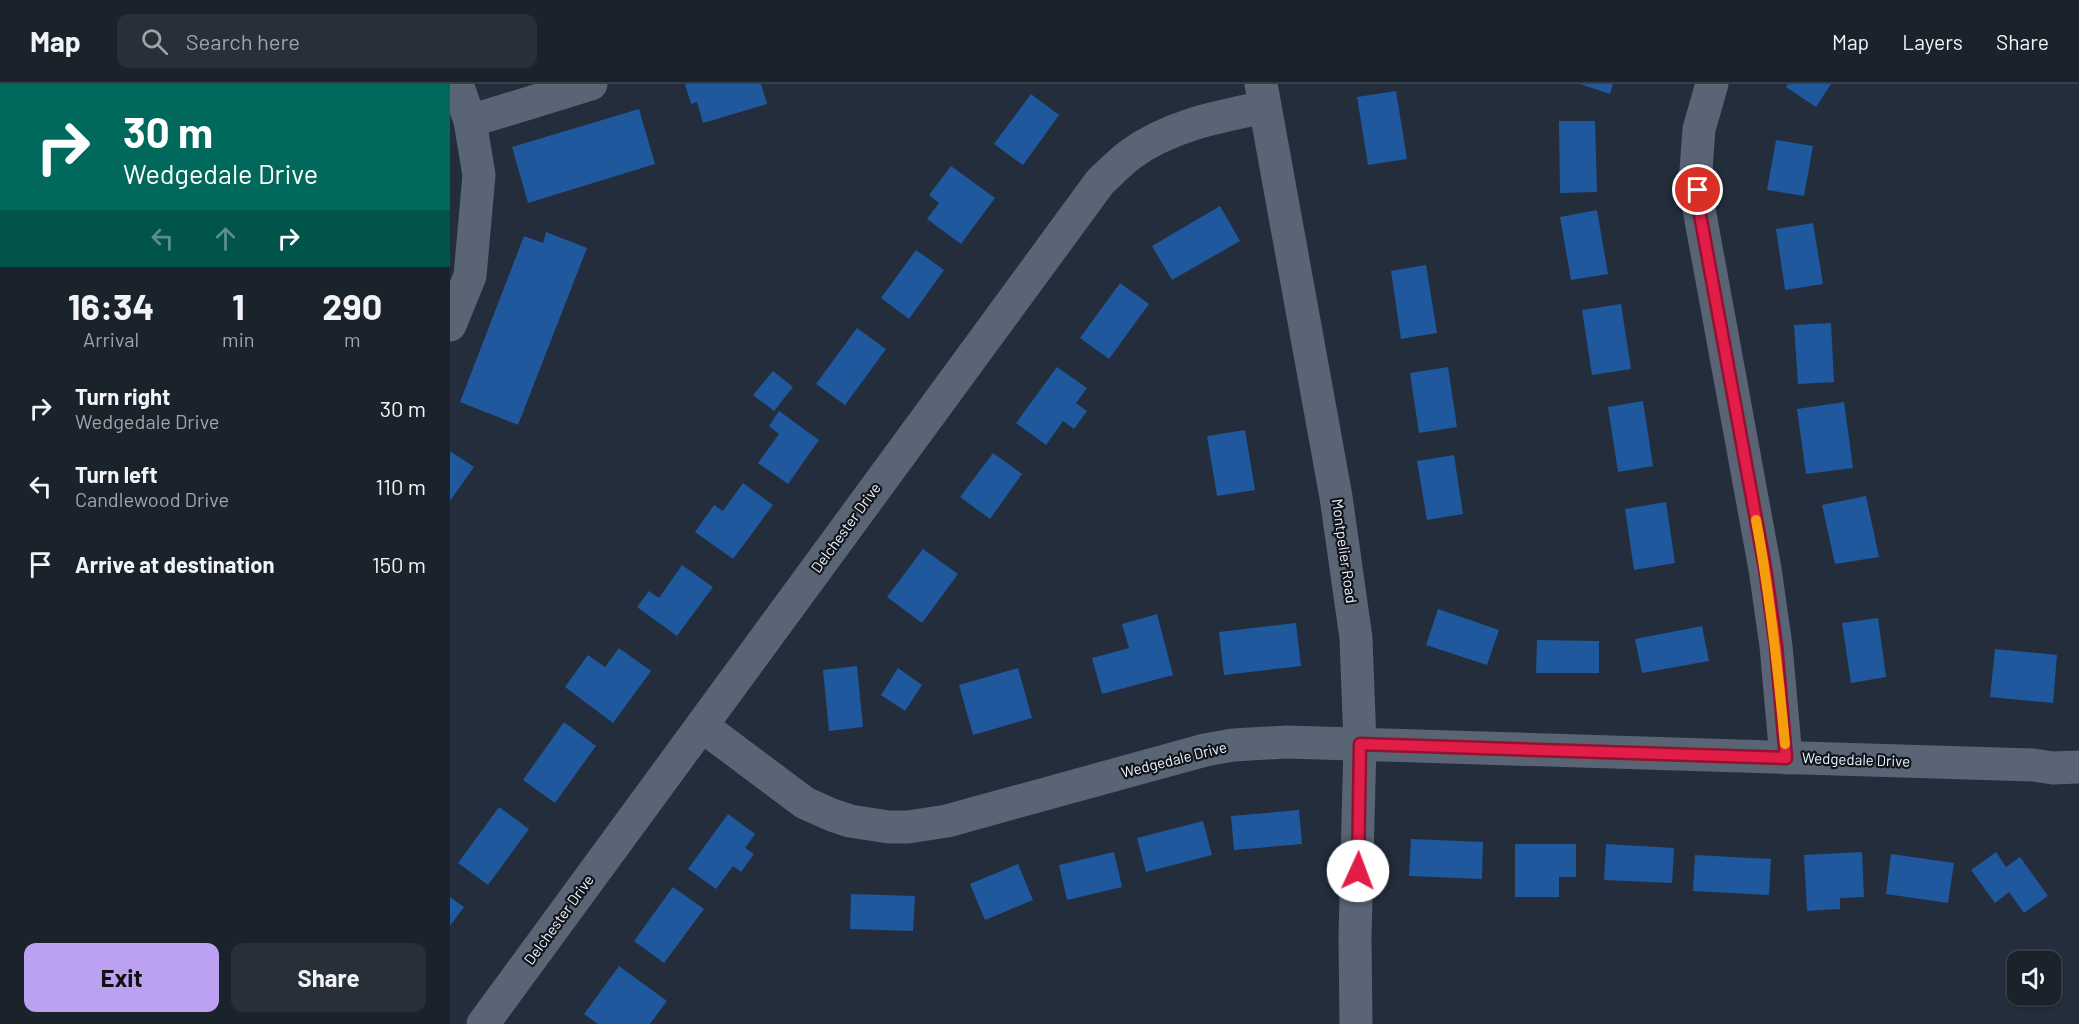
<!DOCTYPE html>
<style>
:root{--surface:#1a222c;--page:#272f38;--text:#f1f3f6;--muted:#9fa4a9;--line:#383f48;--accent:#bca0f2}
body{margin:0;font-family:Barlow,sans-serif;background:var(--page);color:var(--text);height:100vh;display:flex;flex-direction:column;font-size:22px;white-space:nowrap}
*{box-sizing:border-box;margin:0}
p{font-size:20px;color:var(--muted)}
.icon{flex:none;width:33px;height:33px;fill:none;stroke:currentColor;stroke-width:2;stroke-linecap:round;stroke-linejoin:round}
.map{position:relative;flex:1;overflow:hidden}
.details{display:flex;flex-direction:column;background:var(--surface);width:450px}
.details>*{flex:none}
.banner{background:#00695c;color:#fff;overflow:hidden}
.controls{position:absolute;left:1557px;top:867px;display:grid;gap:12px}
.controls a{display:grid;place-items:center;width:54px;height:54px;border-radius:12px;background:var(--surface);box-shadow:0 2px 4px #0004,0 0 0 2px var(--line);font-size:30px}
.pin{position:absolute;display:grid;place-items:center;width:51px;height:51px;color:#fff;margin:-26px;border:3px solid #fff;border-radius:50%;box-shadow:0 2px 6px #0007}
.me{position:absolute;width:66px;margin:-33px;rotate:2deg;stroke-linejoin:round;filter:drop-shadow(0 0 4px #0008)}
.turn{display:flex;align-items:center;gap:21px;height:126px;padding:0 24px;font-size:27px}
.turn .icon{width:78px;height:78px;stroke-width:2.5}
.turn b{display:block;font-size:42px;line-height:51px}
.lanes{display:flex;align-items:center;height:57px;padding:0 24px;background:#0003;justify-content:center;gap:30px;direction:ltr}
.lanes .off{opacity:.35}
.eta{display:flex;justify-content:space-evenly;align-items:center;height:102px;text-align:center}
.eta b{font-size:36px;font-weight:700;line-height:42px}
.cta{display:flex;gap:12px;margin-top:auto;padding:12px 24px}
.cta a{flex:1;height:69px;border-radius:12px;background:var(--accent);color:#111;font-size:24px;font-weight:700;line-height:69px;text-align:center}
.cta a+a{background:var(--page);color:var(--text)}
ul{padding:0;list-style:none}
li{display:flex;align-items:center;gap:18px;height:78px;padding:0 24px}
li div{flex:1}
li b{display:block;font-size:22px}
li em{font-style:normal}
header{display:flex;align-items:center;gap:36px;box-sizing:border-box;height:84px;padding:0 30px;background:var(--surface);border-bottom:2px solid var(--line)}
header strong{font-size:28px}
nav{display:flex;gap:33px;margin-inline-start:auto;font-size:21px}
.search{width:420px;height:54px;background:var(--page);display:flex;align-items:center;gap:15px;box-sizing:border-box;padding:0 21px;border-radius:12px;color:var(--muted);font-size:22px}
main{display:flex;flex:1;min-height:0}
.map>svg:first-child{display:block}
.building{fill:#20589d}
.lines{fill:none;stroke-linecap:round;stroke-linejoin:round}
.minor{stroke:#596574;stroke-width:33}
.route-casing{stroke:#92132f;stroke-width:15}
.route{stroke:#e11d48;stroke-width:10}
.slow{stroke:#f59e0b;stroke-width:10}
.labels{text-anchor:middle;stroke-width:4.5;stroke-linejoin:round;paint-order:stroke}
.street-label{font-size:15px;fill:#edf4fd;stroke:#11151b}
</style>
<header>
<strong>Map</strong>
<div class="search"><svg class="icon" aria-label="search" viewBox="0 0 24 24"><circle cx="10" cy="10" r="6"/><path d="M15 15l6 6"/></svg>Search here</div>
<nav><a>Map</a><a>Layers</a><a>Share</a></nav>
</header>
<main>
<section class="details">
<div class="banner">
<div class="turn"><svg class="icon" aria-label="right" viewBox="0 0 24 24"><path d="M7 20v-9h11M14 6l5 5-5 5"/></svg><div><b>30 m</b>Wedgedale Drive</div></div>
<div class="lanes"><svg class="icon off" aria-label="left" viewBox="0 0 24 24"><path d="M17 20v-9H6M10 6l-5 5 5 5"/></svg><svg class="icon off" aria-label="ahead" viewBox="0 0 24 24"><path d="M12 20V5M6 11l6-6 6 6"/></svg><svg class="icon" aria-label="right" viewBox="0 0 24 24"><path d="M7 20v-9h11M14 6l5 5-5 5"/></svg></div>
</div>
<div class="eta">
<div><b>16:34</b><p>Arrival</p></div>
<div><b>1</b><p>min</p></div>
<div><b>290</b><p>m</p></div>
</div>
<ul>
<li><svg class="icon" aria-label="right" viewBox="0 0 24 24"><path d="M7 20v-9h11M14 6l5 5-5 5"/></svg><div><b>Turn right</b><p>Wedgedale Drive</p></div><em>30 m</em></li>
<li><svg class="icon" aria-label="left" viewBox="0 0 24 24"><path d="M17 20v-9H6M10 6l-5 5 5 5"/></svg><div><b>Turn left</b><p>Candlewood Drive</p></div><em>110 m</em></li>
<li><svg class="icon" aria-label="arrive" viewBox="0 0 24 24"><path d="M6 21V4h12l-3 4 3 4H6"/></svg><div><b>Arrive at destination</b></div><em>150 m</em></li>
</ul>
<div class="cta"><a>Exit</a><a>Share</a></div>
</section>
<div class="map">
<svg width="1629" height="940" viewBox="0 0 1629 940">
<rect width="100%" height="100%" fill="#232d3b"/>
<path class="building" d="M235 0H311L317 20 253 39 247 18 241 20Z
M1130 0H1163L1160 10Z
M1338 0H1381L1366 23 1336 3Z
M946 7 957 75 918 81 907 13Z
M581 10 609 31 573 81 544 60Z
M189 25 205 80 78 119 62 63Z
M1109 37H1145L1147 108 1110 109Z
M1326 56 1363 62 1354 112 1317 106Z
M501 82 545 114 511 160 477 135 489 119 479 111Z
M770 122 790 157 722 196 702 162Z
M1147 126 1158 190 1121 196 1110 133Z
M1363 139 1373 200 1335 206 1326 145Z
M96 148 137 164 68 341 10 318 74 152 93 159Z
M466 166 494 186 459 235 431 214Z
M976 181 987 249 951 255 941 187Z
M670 199 699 220 659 275 630 254Z
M1171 220 1181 285 1142 291 1132 226Z
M1381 239 1384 298 1348 300 1344 241Z
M407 244 436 265 395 321 366 300Z
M607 283 637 304 626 319 637 327 624 345 613 337 596 361 566 339Z
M998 283 1007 343 969 349 960 289Z
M323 287 343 303 324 327 303 311Z
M1193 317 1203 382 1168 388 1158 323Z
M1394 318 1403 384 1356 390 1347 325Z
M329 327 369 356 338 400 308 379 329 350 319 342Z
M795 346 805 406 767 412 757 352Z
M0 367 24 383 0 417Z
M543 369 572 390 540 435 510 413Z
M1004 371 1013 430 977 436 967 377Z
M293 399 323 421 283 475 245 448 264 421 273 427Z
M1416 412 1429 473 1385 480 1372 421Z
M1216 418 1225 479 1184 486 1175 425Z
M473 465 508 490 472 539 437 513Z
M232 481 263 503 227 552 187 523 199 507 209 514Z
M988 525 1049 546 1037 581 976 561Z
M707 530 723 591 652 610 642 574 679 564 672 540Z
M1428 534 1436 593 1401 599 1392 539Z
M846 539 851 582 774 591 769 548Z
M1252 542 1259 577 1192 589 1185 555Z
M1087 556 1149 557V589H1086Z
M169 564 201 587 163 639 115 603 138 571 155 583Z
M1545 565 1607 571 1603 619 1540 613Z
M407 582 413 643 379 647 373 586Z
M448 584 472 601 455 627 431 611Z
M568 584 582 634 523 651 509 601Z
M114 638 146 662 105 719 73 696Z
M49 723 79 745 38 801 8 779Z
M849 726 852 760 784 766 781 732Z
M278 730 305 750 295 764 304 770 291 788 283 782 266 805 238 785Z
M753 737 762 771 696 788 687 754Z
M961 755 1033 758 1032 795 959 792Z
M1065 760H1126V793H1109V813H1065Z
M1156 760 1224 764 1222 799 1154 796Z
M664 768 672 803 617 816 609 781Z
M1412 768 1414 813 1390 814V825L1357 827 1354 771Z
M1546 768 1556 783 1570 773 1598 812 1574 829 1559 808 1545 819 1521 786Z
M1441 770 1504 779 1498 819 1436 810Z
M1245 771 1321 775 1319 811 1243 807Z
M568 780 583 816 535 836 520 800Z
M223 803 254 825 214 879 184 857Z
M401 810 465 812 463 847 400 845Z
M0 813 14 823 0 842Z
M169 882 217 917 200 940H148L134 930Z"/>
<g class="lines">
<path class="minor" d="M811 0 886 413 906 554 910 660 905 853 906 940
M1262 0 1249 45 1246 86 1249 125 1315 485 1326 562 1336 674
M20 37 141 0
M0 241 20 192 29 91 20 37 7 0
M252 642 355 719 382 731 400 737 439 743H458L497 737 755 666 783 661 837 658 1583 681 1603 684 1629 683
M33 940 650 98C660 89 670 78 681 70 721 41 768 33 815 23"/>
</g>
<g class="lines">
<g class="route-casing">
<path id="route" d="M908 787 910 660 1336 674 1326 562 1315 484 1249 125 1248 106"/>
</g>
<use href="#route" class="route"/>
<path class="slow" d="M1306 436C1320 510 1328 585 1335 660"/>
</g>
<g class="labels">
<g class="street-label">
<text transform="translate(396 444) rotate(-54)" y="5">Delchester Drive</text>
<text transform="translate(894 467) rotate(82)" y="5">Montpelier Road</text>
<text transform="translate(724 676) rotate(-14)" y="5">Wedgedale Drive</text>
<text transform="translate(1406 676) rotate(2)" y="5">Wedgedale Drive</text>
<text transform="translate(109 836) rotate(-54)" y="5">Delchester Drive</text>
</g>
</g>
</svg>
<div class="controls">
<a><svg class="icon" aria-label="sound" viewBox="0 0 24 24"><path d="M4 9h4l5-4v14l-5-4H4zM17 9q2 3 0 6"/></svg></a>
</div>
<div class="pin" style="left:1248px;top:106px;background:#d93025"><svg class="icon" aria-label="arrive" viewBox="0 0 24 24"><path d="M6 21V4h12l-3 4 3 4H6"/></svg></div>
<svg class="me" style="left:908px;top:787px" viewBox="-20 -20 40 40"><circle r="19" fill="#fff"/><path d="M0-13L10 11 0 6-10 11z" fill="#e11d48"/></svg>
</div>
</main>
